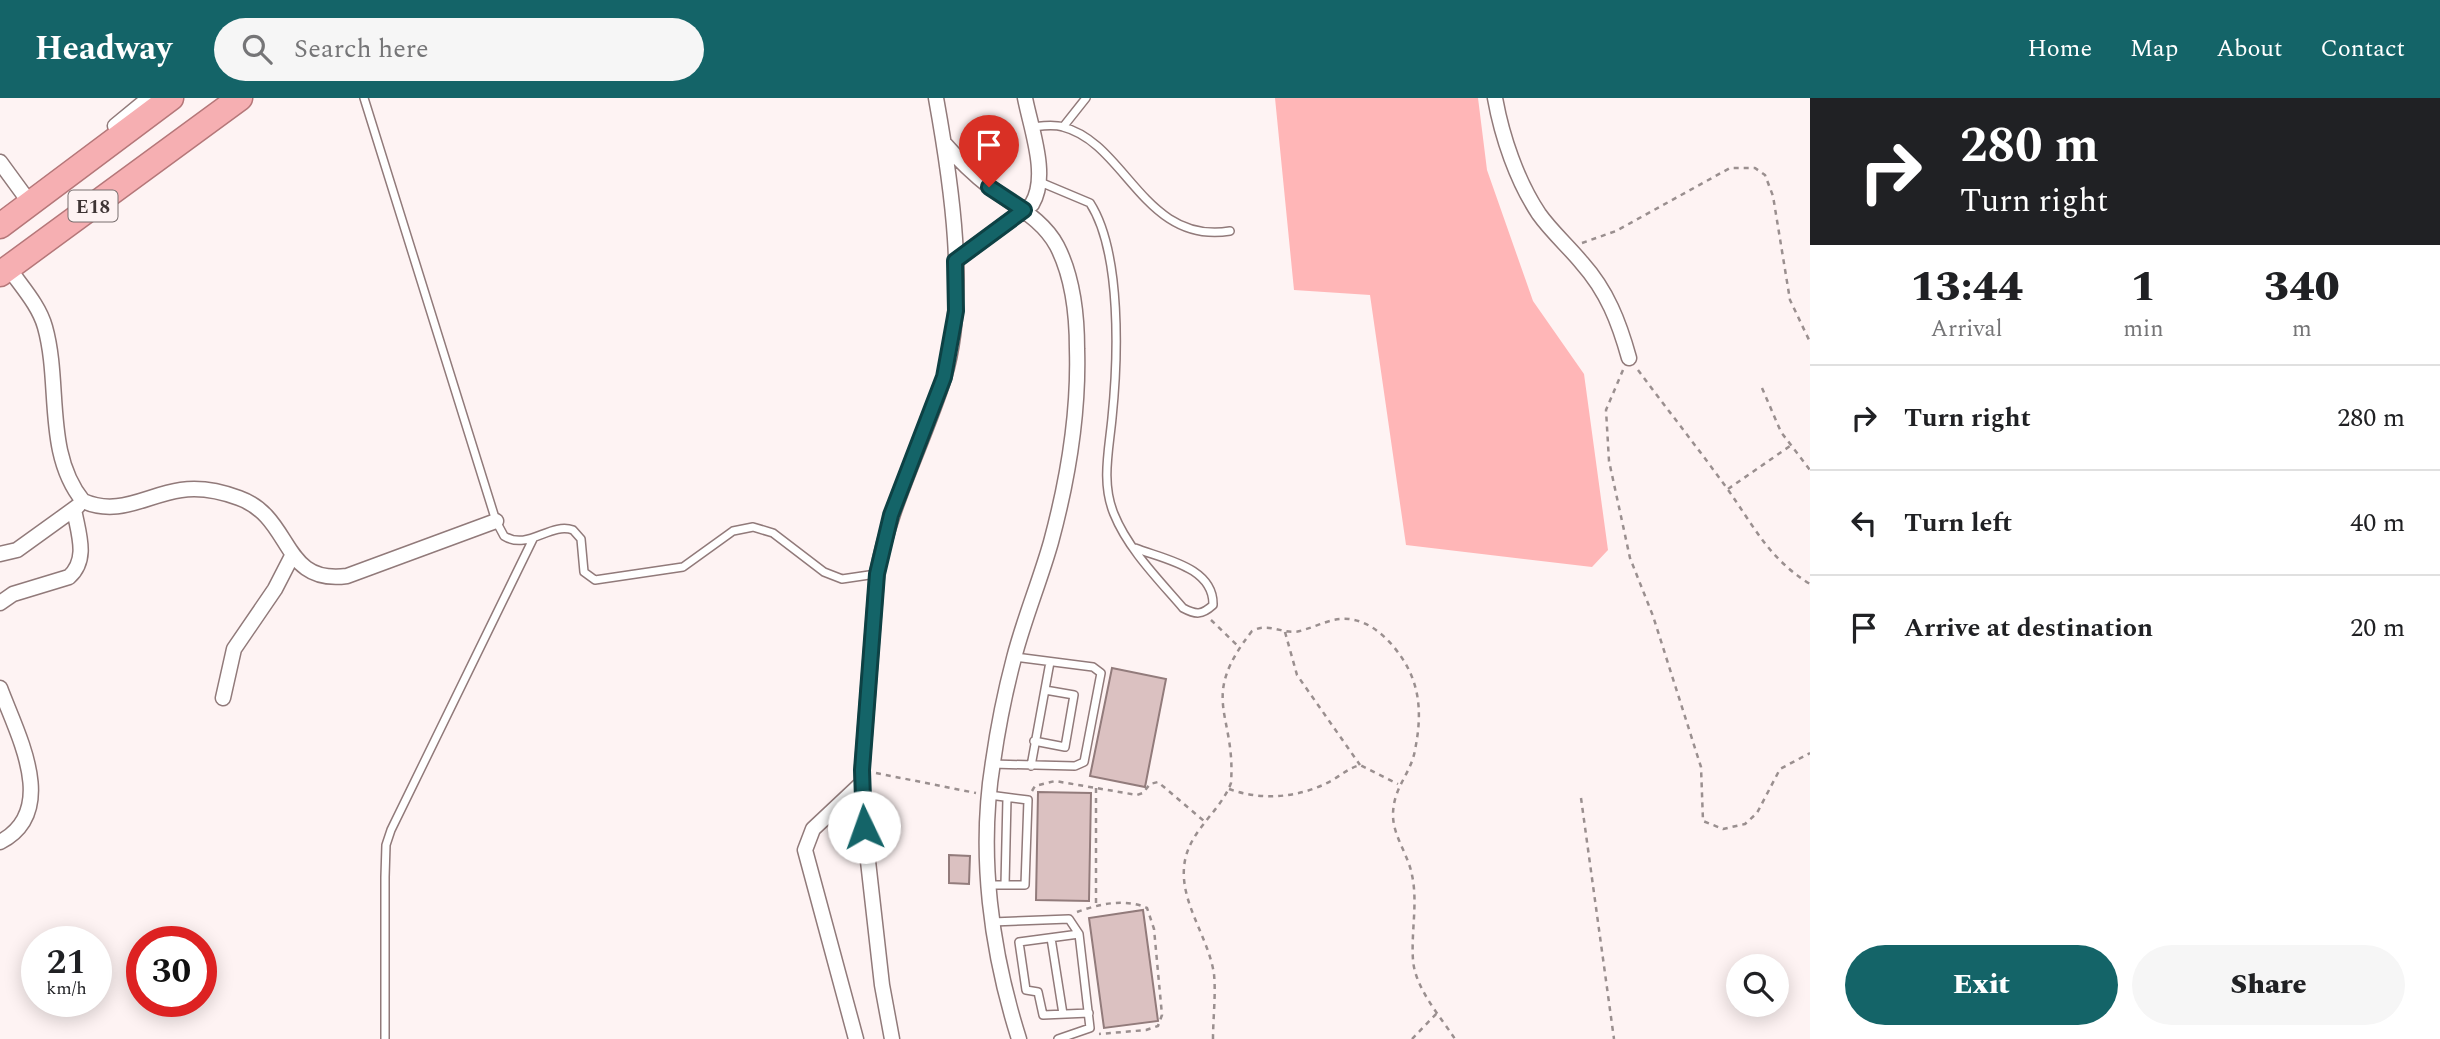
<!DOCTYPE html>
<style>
:root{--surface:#fff;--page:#f6f6f6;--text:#202124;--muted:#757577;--line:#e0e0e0;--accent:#146468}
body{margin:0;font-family:Spectral,serif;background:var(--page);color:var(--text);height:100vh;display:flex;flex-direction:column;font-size:26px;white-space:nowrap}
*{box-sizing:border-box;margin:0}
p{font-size:23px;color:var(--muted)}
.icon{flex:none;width:38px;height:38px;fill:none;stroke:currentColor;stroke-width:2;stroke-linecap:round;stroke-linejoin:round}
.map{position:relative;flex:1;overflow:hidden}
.sheet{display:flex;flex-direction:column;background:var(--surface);width:630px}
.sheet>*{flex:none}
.top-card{background:#202124;color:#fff;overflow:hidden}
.buttons{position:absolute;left:1726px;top:856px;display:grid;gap:14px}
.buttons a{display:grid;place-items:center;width:63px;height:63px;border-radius:50%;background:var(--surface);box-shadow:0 4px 18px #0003;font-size:35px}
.speed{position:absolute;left:21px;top:828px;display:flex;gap:14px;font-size:35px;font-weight:700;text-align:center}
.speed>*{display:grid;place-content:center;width:91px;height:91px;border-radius:50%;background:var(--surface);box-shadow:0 4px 18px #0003;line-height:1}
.speed small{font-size:18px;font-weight:400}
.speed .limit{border:10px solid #d22;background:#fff;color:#111}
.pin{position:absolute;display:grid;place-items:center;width:60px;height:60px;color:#fff;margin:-72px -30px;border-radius:50% 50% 50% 0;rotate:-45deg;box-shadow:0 0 7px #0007}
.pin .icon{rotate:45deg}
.me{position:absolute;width:77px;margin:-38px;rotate:357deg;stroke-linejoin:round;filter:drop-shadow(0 0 5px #0008)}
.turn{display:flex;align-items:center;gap:24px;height:147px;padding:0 35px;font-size:32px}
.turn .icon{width:91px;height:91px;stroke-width:2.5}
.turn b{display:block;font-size:49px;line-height:60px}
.eta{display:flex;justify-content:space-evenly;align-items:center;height:119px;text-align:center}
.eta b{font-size:42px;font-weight:800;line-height:49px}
.cta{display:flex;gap:14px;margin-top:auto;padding:14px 35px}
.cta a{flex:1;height:80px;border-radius:42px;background:var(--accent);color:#fff;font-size:28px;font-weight:800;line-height:80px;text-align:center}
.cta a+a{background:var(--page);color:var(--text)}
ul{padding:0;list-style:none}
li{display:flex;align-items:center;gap:21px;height:105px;padding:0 35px;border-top:2px solid var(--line)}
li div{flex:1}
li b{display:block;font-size:26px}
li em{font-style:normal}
header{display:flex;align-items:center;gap:42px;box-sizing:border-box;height:98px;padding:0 35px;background:var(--accent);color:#fff}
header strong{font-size:33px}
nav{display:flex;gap:38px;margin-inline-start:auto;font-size:24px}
.search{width:490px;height:63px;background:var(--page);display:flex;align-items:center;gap:18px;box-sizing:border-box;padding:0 24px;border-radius:38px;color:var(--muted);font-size:26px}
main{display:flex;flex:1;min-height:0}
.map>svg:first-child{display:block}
.green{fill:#ffb6b7}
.building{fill:#dbc1c1;stroke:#927b7b;stroke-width:2}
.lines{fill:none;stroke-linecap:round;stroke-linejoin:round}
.service-casing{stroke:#917a7a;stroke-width:10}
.minor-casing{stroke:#917a7a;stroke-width:17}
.trunk-casing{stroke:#b57779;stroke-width:27}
.path{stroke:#9a8f8f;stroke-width:2.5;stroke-dasharray:5 5;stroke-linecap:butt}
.service{stroke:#fff;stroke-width:7}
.minor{stroke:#fff;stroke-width:14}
.trunk{stroke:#f6afb2;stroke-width:24}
.route-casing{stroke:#0d4144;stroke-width:18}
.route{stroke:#146468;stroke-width:12}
.labels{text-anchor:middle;stroke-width:6;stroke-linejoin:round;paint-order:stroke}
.shield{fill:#fef3f3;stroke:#786e6e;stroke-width:2}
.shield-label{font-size:19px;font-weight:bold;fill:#3f3535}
</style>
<header>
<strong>Headway</strong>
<div class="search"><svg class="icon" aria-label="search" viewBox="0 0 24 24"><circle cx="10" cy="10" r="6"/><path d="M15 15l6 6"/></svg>Search here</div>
<nav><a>Home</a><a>Map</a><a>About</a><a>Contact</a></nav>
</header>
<main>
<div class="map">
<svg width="1810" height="941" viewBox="0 0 1810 941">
<rect width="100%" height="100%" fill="#fef3f3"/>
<path class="green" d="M1275 0H1478L1487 72 1533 203 1584 276 1608 452 1592 469 1406 447 1370 197 1294 192Z"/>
<path class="building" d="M1112 570 1166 581 1145 689 1090 678Z
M1038 694 1091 695 1089 803 1036 802Z
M949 757 970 758 969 786 949 785Z
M1143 812 1158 923 1104 930 1089 820Z"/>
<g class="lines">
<g class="service-casing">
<path id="service" d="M364 0 496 423 504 438C528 453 550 424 573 432L581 441 584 474 595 482 683 469 733 433 753 429 773 435 824 474 842 481 876 476
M1031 29C1042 28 1053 26 1063 29 1126 45 1144 147 1230 133
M1063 29 1086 0
M1040 84 1090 105C1122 155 1118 262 1112 320 1109 352 1101 385 1114 416 1128 451 1159 482 1183 510 1196 517 1202 517 1213 507 1214 469 1163 461 1135 450
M1034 643 1065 649 1074 597 1045 592
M992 666 1075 668 1084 664 1101 575 1093 569 1015 559
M1031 668 1050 564
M989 787H1025L1028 702 989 697
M1005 787 1007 700
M992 824 1069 821 1079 836 1090 930 1058 941
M1079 836 1019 844 1026 892 1038 894 1043 917 1089 915
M1051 840 1063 916
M385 941V779L386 747 391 732 533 441"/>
</g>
<g class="minor-casing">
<path id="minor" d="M1495 0C1502 39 1517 83 1539 116 1551 133 1568 148 1582 165 1607 193 1619 224 1629 260
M115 28 149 0
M944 45C958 61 973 76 990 89 1014 108 1042 120 1057 148 1073 179 1077 216 1077 251 1079 316 1068 381 1051 444 1040 483 1024 521 1014 560 1005 594 998 629 993 664 978 756 991 853 1019 941
M0 64 27 101
M955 163 1032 106C1049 78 1031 31 1025 0
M8 169C21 188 39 207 45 229 61 286 44 355 83 403 119 419 146 397 181 392 201 389 220 393 239 400 294 420 280 487 347 478L496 423
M0 456 17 452 78 408
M0 505 13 496 69 479C89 461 78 435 74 411
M0 590C17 636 60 713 0 744
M223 600 234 551 275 491 292 458
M856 941 805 752 813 731 862 685
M892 941 882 887 862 710V672L877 476C890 406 923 346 944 280 969 199 951 83 936 0"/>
</g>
<g class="trunk-casing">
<path id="trunk" d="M0 128 171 0
M0 176 240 0"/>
</g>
<path class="path" d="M1582 145 1616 133 1730 70H1755L1765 77 1773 98 1790 202 1810 244
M1623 272 1606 312 1609 363 1630 460 1653 518 1701 669 1703 723 1723 731 1745 726 1757 715 1780 671 1810 655
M1638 272C1667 311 1697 349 1726 389 1754 428 1768 460 1810 486
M1762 290 1781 334 1810 372
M1728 391 1790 348
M1211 522 1239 549
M1285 534 1297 577 1360 667
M876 675 976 695
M1096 690V806
M1229 691C1262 703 1299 700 1331 683 1341 677 1349 670 1360 667L1398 686
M1032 693 1035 688 1055 683 1137 697 1143 695 1150 686 1158 684 1204 723
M1581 700 1614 941
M1077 814C1099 806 1125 800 1147 810L1154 831 1162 917 1158 928 1146 932 1099 936
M1213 941C1213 920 1216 897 1214 876 1208 836 1175 799 1186 758 1194 729 1221 712 1231 685 1236 614 1198 602 1252 533 1270 523 1285 539 1303 532 1318 528 1333 519 1349 521 1367 523 1382 535 1393 548 1420 580 1423 612 1415 652 1411 676 1393 689 1393 717 1393 738 1408 756 1412 777 1418 805 1411 833 1413 862 1415 890 1440 918 1455 941
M1412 941 1438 914"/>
<use href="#service" class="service"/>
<use href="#minor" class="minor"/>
<use href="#trunk" class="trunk"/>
</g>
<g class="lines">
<g class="route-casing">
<path id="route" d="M864 729 862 672 877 476 891 417 944 279 956 213 955 163 1024 112 989 89"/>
</g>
<use href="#route" class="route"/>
</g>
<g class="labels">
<rect class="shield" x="68.5" y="92.5" width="49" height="31" rx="5"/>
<g class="shield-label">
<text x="93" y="115">E18</text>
</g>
</g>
</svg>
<div class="buttons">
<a><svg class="icon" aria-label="search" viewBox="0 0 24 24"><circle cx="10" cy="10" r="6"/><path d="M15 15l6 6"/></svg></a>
</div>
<div class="speed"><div>21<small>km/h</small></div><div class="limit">30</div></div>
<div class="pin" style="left:989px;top:89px;background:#d93025"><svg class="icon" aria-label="arrive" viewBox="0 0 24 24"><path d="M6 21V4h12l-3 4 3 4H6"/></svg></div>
<svg class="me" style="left:864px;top:729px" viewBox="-20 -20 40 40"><circle r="19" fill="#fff"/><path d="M0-13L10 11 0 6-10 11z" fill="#146468"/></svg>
</div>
<section class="sheet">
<div class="top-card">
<div class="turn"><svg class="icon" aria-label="right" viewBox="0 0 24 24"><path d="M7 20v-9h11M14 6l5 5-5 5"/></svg><div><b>280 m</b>Turn right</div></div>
</div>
<div class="eta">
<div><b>13:44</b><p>Arrival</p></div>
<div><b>1</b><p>min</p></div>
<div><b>340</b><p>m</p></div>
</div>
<ul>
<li><svg class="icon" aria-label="right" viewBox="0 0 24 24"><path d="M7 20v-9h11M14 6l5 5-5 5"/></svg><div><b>Turn right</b></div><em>280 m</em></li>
<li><svg class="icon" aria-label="left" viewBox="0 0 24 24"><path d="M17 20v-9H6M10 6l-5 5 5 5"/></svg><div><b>Turn left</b></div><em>40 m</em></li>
<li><svg class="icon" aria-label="arrive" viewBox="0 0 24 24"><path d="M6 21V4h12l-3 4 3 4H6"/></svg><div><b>Arrive at destination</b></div><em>20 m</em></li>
</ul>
<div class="cta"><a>Exit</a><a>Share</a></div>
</section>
</main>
